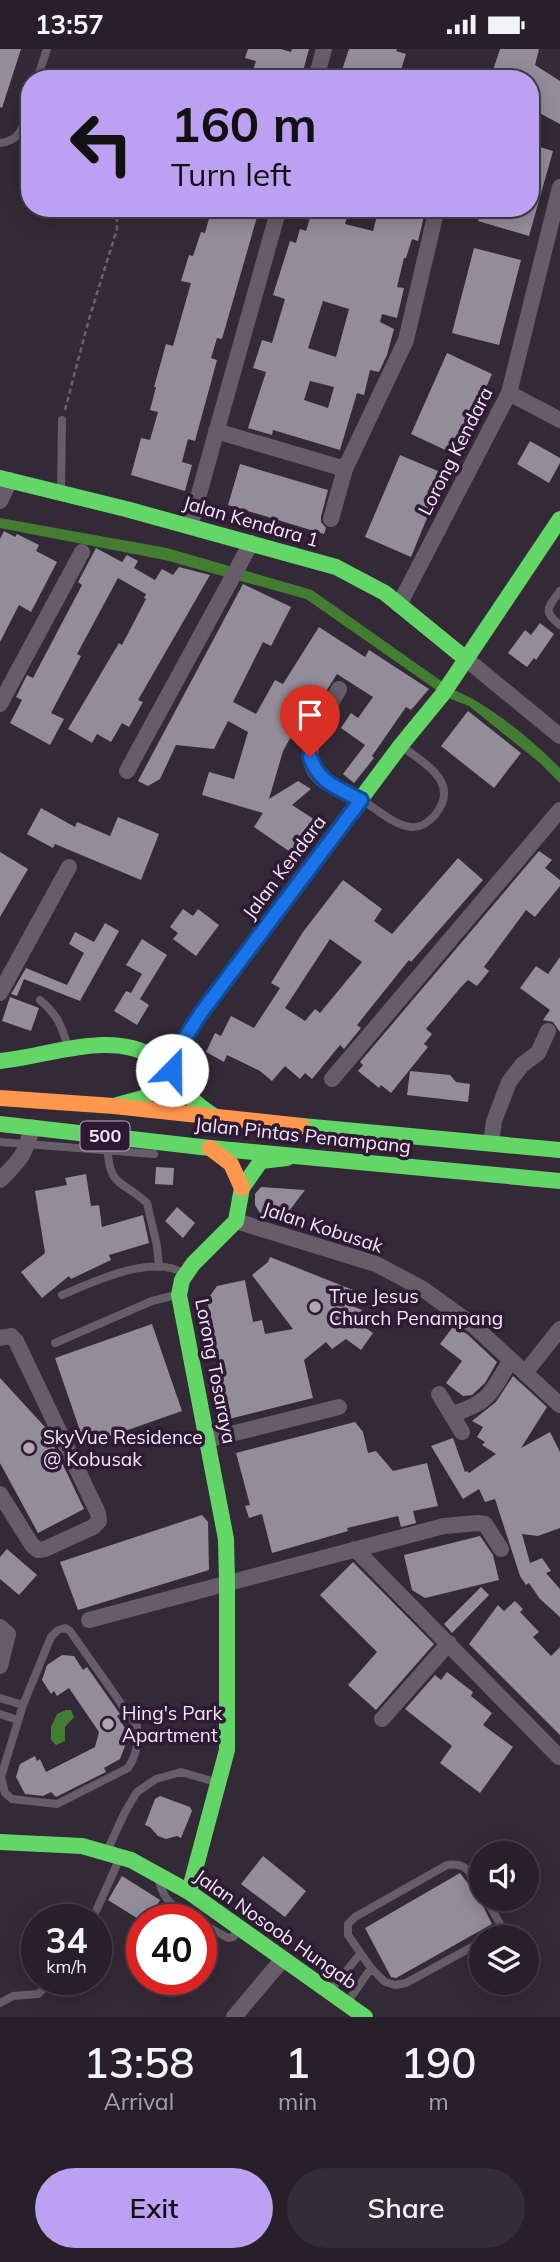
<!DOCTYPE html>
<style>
:root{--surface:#272029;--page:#332d35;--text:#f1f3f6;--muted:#a4a3a8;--line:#433e46;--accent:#bca0f2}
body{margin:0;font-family:Mulish,sans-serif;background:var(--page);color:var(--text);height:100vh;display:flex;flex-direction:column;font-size:26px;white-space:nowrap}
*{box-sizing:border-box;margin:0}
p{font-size:23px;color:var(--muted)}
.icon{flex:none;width:38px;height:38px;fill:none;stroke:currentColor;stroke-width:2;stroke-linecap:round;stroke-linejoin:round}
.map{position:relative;height:1968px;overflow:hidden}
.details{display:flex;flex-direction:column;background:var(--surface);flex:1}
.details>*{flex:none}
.guide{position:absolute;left:21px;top:21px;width:518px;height:147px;border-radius:28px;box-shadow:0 4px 18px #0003,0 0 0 2px var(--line);background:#bca0f2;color:#111;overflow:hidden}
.fabs{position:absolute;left:469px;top:1792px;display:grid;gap:14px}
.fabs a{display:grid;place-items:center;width:70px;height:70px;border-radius:50%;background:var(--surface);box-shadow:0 4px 18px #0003,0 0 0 2px var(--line);font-size:35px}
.speed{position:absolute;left:21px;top:1855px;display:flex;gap:14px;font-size:35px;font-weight:700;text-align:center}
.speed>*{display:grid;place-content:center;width:91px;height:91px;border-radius:50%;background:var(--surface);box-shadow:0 4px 18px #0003,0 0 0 2px var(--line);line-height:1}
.speed small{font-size:18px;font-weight:400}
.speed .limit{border:10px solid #d22;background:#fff;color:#111}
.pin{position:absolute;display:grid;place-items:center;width:60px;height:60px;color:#fff;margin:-72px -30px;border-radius:50% 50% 50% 0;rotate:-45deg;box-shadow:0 0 7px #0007}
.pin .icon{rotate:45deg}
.me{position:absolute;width:77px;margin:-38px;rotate:22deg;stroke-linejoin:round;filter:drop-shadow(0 0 5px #0008)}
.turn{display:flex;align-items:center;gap:24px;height:147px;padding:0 35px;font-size:32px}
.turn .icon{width:91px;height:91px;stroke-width:2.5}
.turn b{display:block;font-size:49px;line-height:60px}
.eta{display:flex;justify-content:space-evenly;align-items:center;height:119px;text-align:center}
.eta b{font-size:42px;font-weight:600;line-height:49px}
.action{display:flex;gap:14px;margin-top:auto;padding:14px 35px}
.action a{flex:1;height:80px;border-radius:42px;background:var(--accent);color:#111;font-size:28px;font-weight:600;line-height:80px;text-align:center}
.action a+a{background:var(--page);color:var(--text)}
.status{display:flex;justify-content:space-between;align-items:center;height:49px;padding:0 35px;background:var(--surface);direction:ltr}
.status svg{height:19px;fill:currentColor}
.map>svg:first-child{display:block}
.water{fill:#437d32}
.building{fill:#938c99;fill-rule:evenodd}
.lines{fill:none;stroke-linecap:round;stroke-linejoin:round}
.path{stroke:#6a636d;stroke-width:2.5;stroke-dasharray:5 3.5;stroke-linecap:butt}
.lane{stroke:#665d69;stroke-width:8}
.street{stroke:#665d69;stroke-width:16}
.fast{stroke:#63d668;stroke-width:16}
.slow{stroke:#ff974d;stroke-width:16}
.route-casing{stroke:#114b97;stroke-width:18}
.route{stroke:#1a73e8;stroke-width:12}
.poi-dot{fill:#b1a5b4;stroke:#2e1b33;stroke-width:2.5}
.labels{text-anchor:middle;stroke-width:7;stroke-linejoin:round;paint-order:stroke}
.shield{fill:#2e1b33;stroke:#b9aabd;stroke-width:2}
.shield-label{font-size:18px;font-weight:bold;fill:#f4e7f8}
.street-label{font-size:19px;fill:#f4e7f8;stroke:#2e1b33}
.poi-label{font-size:19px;fill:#f4e7f8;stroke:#2e1b33;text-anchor:start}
</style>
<div class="status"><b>13:57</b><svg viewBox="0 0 49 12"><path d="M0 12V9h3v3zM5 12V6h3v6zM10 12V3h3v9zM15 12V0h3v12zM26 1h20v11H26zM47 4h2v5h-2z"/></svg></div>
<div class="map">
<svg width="560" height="1968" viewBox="0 0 560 1968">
<rect width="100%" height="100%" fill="#342a37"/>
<path class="water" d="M0 469 167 499 312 541 454 641C489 655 533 692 560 719V734L540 714 469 657 448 649 306 550 165 511 0 479Z
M66 1661H71L74 1668 65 1678V1692L56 1696 51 1691V1678L57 1665Z"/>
<path class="building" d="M0 0H21L2 59 0 58Z
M248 0H281L291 3 292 0H309L301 30H250L256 12 245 9Z
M349 0H397L396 2 406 5 398 30H360L341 24Z
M500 0H539L535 16 560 32V75L530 59V30H490Z
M530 95 553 102 529 187 478 172 482 159H530Z
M212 159H254L252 167 257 168 222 290 217 289 211 309 217 311 195 392 188 390 182 413 192 416 185 442 131 426 141 389 150 391 158 363 150 361 156 338H154L166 295 173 297 191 234 181 232 189 206 193 207 201 183 205 184Z
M313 159H350L345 175 373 182 379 159H426L418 192 412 190 406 209H404L397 238 404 239 397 269 382 265 380 273 394 280 387 306 379 323 370 321 364 346 357 344 340 401 273 381 272 386 248 379 266 323 253 319 262 291 272 294 285 250 273 246 290 192 296 194 300 180 306 182ZM323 252 349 260 336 308 308 299ZM310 332 334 338 328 359 304 351Z
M474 199 521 211 499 296 452 284Z
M447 304 492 325 456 406 411 385Z
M530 392 560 409V414L549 434 517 415Z
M400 406 445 425 411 508 365 488Z
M240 415 328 441 321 468V473L326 479 324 485 228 456Z
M4 482 15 488 17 485 39 496 36 502 57 513 31 563 19 556 0 593V490Z
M96 499 122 513 127 506 138 512 134 519 155 531 162 520 173 526 179 518 210 526 138 651 143 653 129 678 122 674 111 693 97 685 92 694 68 680 119 594 122 596 146 550 144 549 146 545 118 529 77 605 81 607 51 664 64 670 50 696 10 674 22 651 16 648 27 626 33 629 82 536 78 533Z
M243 535 291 558 271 597 263 593 233 653 256 665 275 631 283 635 319 578 365 608 369 601 429 640 411 661 406 658 372 707 374 709 354 734 343 725 365 696 341 679 351 664 358 669 373 648 337 625 318 655 311 651 283 702 269 750 298 732 311 740 292 756 323 776 299 809 254 778 263 764 202 746 209 723 234 730 248 683 228 672 214 700 176 696 160 730 148 737 138 732Z
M540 574 554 585 536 611 534 609 527 618 508 604 525 581 531 586Z
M468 662 521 704 494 739 441 697Z
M41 759 75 778 77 773 110 787 118 768 159 785 141 831 55 795 53 799 27 785Z
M539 802 552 811 545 819 560 831V837L535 868 526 861 484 918 489 922 477 937 468 931 461 938 426 980 432 985 424 995 428 998 391 1044 381 1036 379 1039 358 1022 363 1016 360 1013Z
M0 803 28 820 0 868Z
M458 809 483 831 411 913 409 911 357 976 361 979 344 1000 340 996 312 1030 305 1024 300 1030 285 1017 272 1032 260 1022 227 1006 224 1013 206 1003 215 984 221 987 231 967 254 979 280 939 271 934 303 883 343 831 382 860 374 872 392 885ZM330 890 362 913 320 964 315 960 305 972 285 959Z
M183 860 193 867 198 860 219 876 196 907 173 890 178 884 170 878Z
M105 874 119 882 80 952 24 930 17 947 11 945 26 919 67 936 84 904 69 895 75 883 94 893Z
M142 890 167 906 140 950 149 956 137 976 114 962 126 942 131 944 142 925 126 916Z
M560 908V983L553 973 543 971 550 961 520 939 536 917 548 925Z
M10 948 39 959 31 982 2 972Z
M410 1022 450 1026 456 1033 470 1035 468 1053 407 1046Z
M156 1118 174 1119 173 1136 155 1135Z
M86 1125 91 1157 99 1156 102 1178 143 1166 149 1194 109 1206 111 1211 71 1230 69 1227 42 1249 21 1223 45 1204 35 1142 67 1136 65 1129Z
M261 1138 305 1141 283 1170 263 1169 255 1156V1145Z
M177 1158 195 1174 183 1189 165 1172Z
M270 1208 353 1241 347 1255 362 1261 357 1273 373 1284 361 1301 346 1290 332 1300 326 1293 304 1311 313 1349 229 1370 218 1322 221 1321 207 1251 217 1237 245 1231 253 1273 262 1271 265 1285 293 1280 252 1226 268 1213Z
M152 1275 182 1362 85 1396 55 1309Z
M453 1278 467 1285 497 1313 485 1334 472 1346 463 1347 446 1334 462 1312 440 1295Z
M513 1327 547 1358 521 1399 550 1383 560 1403V1479L538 1487 522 1485 530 1514 542 1509 551 1522 546 1524 560 1540V1568L540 1550 529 1534 526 1536 520 1527 495 1450 485 1453 479 1440 463 1450 431 1397 453 1389 465 1423 467 1422 469 1424 496 1405 482 1396 485 1393 477 1388 483 1378 472 1372 496 1353Z
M0 1329 45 1378 84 1460 38 1484 0 1414Z
M355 1373 363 1383 368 1404 376 1402 393 1422 427 1414 438 1457 413 1462 416 1474 401 1478 398 1467 347 1479 348 1482 272 1504 262 1465 249 1469 245 1457 250 1456 236 1404Z
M202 1466 208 1473 209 1521 78 1561 60 1513Z
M480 1487 493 1506 499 1531 425 1549 412 1541 404 1506Z
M7 1500 37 1526 19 1546 0 1530V1508Z
M353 1513 434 1595 376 1661 348 1636 377 1603 320 1546Z
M481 1538 489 1546 452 1584 444 1575Z
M515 1552 523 1560 520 1563 539 1583 533 1588 551 1607 560 1598V1686L469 1595 498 1556 504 1562Z
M62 1606 74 1607 83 1621 87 1618 120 1665 117 1667 127 1682 125 1697 120 1710 104 1719 106 1723 56 1748 51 1743 43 1747 25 1745 16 1728 20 1715 35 1707 37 1712 40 1710 46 1723 95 1698 99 1683 69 1639 57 1647 54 1642 51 1645 42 1631 47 1616Z
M447 1623 473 1643 471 1647 492 1664 483 1676 513 1698 480 1744 440 1714 452 1697 405 1660 435 1626 441 1631Z
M160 1747 190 1758 192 1762 181 1789 177 1787 166 1790 158 1787 150 1778 145 1776 155 1750Z
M263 1807 306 1842 285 1868 241 1835Z
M460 1824 479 1849 492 1875 396 1929 391 1928 365 1879Z
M122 1827 160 1851 148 1871H140L108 1851Z"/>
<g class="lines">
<path class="path" d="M65 361 89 270 117 180V167L113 159"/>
<path class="lane" d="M37 30 47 0
M0 94C24 91 23 74 30 54
M61 442 62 371
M560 542C548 559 542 562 560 576
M363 752C377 760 395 777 411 778 420 779 429 773 435 766 461 734 426 716 403 698
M40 951C58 966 61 976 68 998
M0 1093 154 1105
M107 1097C110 1140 120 1129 147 1154L157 1197 159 1218
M62 1246C93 1233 151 1205 183 1224
M55 1294 152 1252 176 1246
M65 1579 70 1582 137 1677C139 1693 137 1706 128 1719L57 1755 12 1750 5 1744 1 1728 23 1656 51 1588 58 1581Z
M0 1649 23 1656
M0 1665 18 1671
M107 1802 125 1763 137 1743 156 1730 181 1723 216 1733
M159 1832C165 1856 177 1859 196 1871
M481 1843C471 1826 469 1813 447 1816L355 1868 348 1875V1886L371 1919 385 1933 395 1936 406 1934 481 1893
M486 1850 500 1875 501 1881 491 1888
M92 1871 119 1811
M201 1874 228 1889 233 1888 239 1880
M331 1941 360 1905
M0 1954 13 1947 38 1945 54 1930
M347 1954 371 1919"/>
<path class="street" d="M316 30 324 0
M509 344 560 371
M216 382 345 420 331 470
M345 420 406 291 437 159
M0 452 10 431
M190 477 279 159
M399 556 509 344 560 138
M466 610 560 687
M339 640C326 664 293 706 322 730 333 739 349 745 361 751
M0 655 82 503
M127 722 251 494
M0 944 69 818
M332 1030 560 761
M491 1094 494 1072 509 1033 522 1016 538 1004 548 982
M0 1131C20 1111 25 1107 32 1078
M236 1172 376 1215 423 1240 474 1277 560 1356
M0 1289 11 1287 16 1292 98 1464 99 1472 93 1478 45 1500 38 1501 32 1496 0 1445
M525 1324 560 1280
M439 1345 462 1383
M453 1365C490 1353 491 1344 510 1312
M207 1391 339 1358
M355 1500 559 1708
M89 1571 444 1477 478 1474 485 1475 501 1500
M0 1578 8 1585 0 1617
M382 1670 449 1594
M234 1968 282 1911"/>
<path class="fast" d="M0 429 126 460 336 518 385 544 466 610
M0 1012C52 1007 111 979 160 1011 172 1019 179 1034 187 1045 196 1055 206 1062 217 1069
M117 1056 143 1049 159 1037 172 1021 183 992 201 964 401 696 442 646 560 470
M0 1075 210 1099 560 1132
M302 1077 560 1101
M0 1793 82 1797 131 1811 189 1843 365 1968
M189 1843 227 1701V1533L226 1490 179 1246 182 1231 193 1215 236 1172 242 1139 261 1112 287 1109"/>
<path class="slow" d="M0 1049 114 1057 302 1077
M210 1099 231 1115 242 1139"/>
</g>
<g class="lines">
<g class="route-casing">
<path id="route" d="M172 1021 183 992 201 964 361 751C338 739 319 734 310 708"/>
</g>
<use href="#route" class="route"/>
</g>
<g class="poi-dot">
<circle cx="315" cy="1258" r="7"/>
<circle cx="29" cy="1399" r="7"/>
<circle cx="108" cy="1675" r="7"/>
</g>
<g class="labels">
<rect class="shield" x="80.5" y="1072.5" width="49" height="29" rx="5"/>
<g class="shield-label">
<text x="105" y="1093">500</text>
</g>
<g class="street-label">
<text transform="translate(455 402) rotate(-63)" y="7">Lorong Kendara</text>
<text transform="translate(251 472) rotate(16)" y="7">Jalan Kendara 1</text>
<text transform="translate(284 818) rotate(-53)" y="7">Jalan Kendara</text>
<text transform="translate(303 1086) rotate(6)" y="7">Jalan Pintas Penampang</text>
<text transform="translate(323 1178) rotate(18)" y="7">Jalan Kobusak</text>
<text transform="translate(216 1322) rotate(79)" y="7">Lorong Tosaraya</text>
<text transform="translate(276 1880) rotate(35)" y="7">Jalan Nosoob Hungab</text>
</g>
<g class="poi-label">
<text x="329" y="1254">True Jesus<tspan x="329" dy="22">Church Penampang</tspan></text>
<text x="43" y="1395">SkyVue Residence<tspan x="43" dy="22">@ Kobusak</tspan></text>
<text x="122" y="1671">Hing's Park<tspan x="122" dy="22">Apartment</tspan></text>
</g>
</g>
</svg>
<div class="fabs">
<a><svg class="icon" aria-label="sound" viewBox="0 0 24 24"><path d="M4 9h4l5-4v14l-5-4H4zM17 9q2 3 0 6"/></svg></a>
<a><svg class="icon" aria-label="layers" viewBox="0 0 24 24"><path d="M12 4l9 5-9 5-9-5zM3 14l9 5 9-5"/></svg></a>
</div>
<div class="speed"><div>34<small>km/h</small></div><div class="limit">40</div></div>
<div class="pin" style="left:310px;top:708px;background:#d93025"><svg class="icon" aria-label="arrive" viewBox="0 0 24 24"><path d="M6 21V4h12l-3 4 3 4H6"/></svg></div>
<svg class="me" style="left:172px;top:1021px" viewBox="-20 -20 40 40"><circle r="19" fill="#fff"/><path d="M0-13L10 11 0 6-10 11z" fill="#1a73e8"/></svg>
<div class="guide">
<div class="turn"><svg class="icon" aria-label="left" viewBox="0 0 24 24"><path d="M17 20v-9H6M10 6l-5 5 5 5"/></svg><div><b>160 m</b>Turn left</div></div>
</div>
</div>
<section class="details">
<div class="eta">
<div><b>13:58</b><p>Arrival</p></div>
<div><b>1</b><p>min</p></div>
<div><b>190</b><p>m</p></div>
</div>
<div class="action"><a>Exit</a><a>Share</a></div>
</section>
